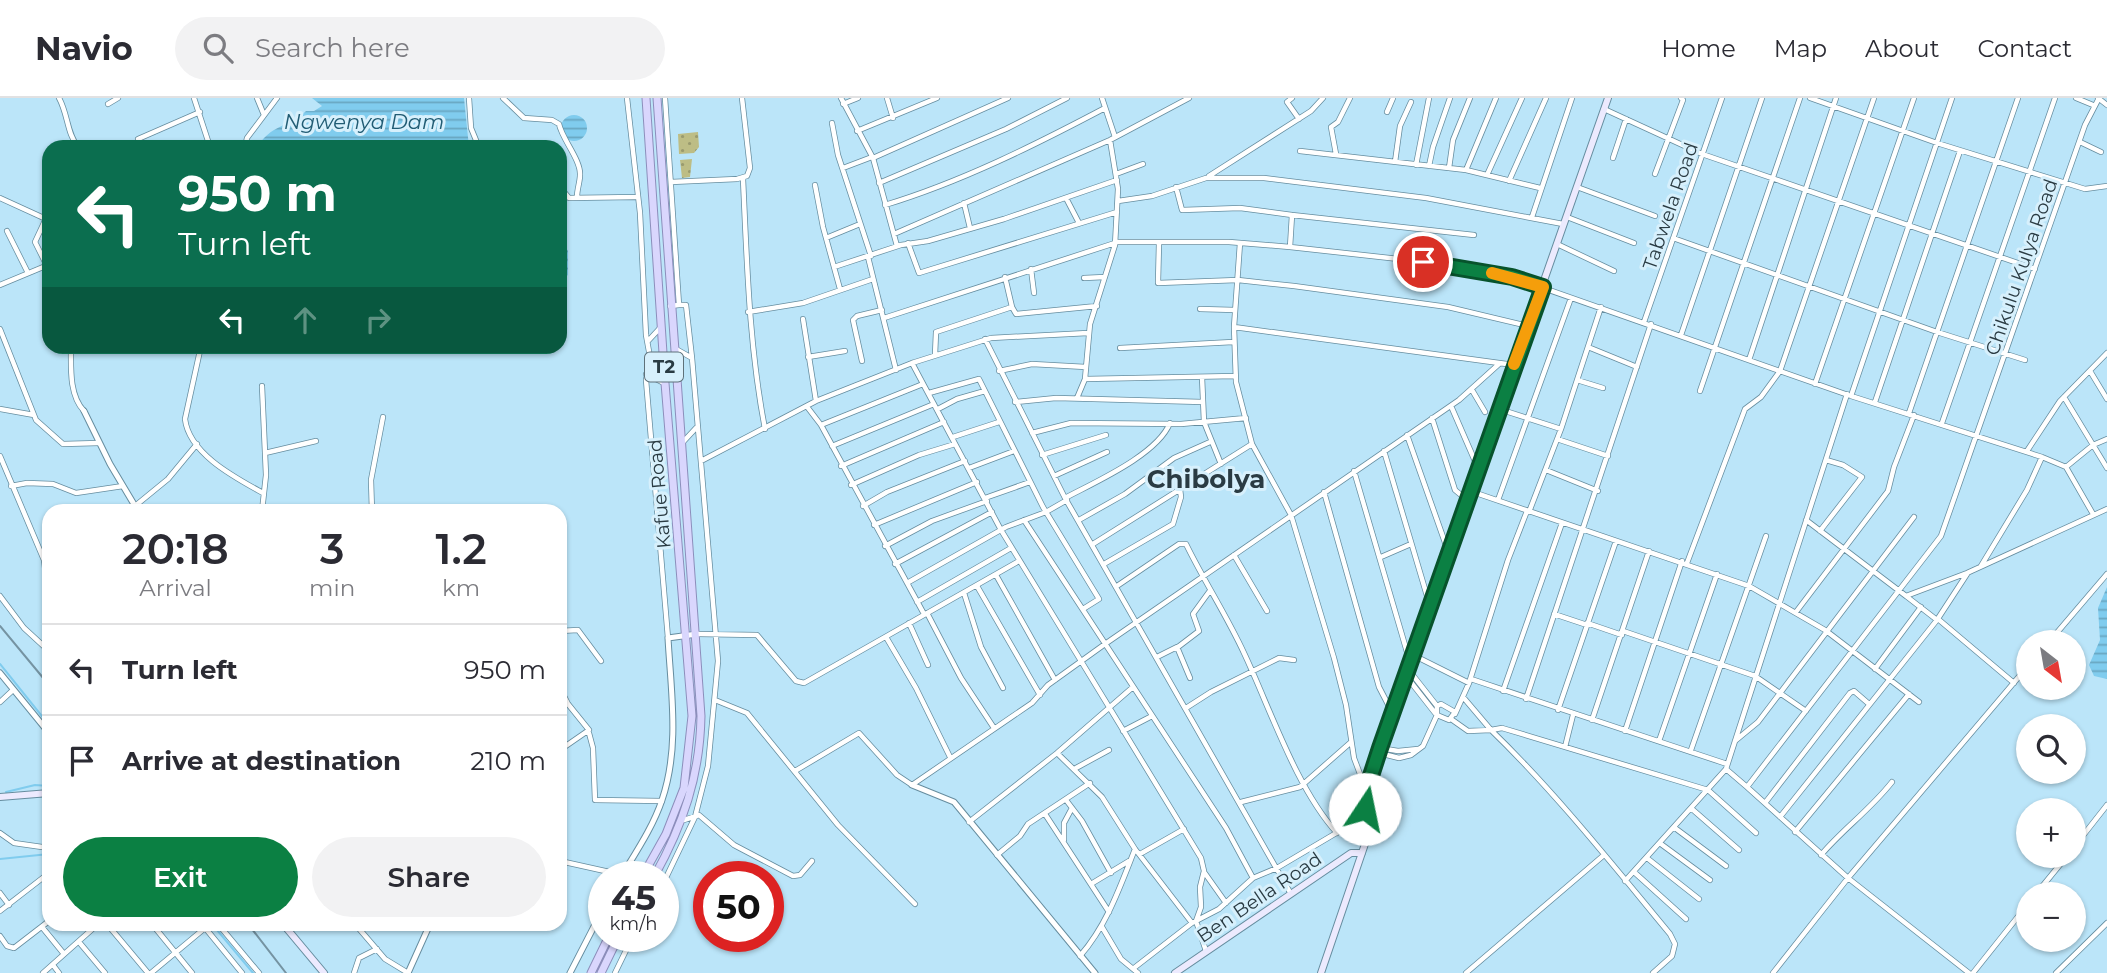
<!DOCTYPE html>
<meta charset="utf-8">
<style>
:root{--surface:#fff;--page:#f2f2f3;--text:#2b2b33;--muted:#7c7c81;--line:#e1e1e2;--accent:#0b8043}
body{margin:0;font-family:Montserrat,sans-serif;background:var(--page);color:var(--text);height:100vh;display:flex;flex-direction:column;font-size:26px;white-space:nowrap}
*{box-sizing:border-box;margin:0}
p{font-size:23px;color:var(--muted)}
.icon{flex:none;width:38px;height:38px;fill:none;stroke:currentColor;stroke-width:2;stroke-linecap:round;stroke-linejoin:round}
.map{position:relative;flex:1;overflow:hidden}
.sheet{position:absolute;left:42px;top:406px;width:525px;height:427px;display:flex;flex-direction:column;background:var(--surface);border-radius:21px;box-shadow:0 2px 5px #0004}
.sheet>*{flex:none}
.guide{position:absolute;left:42px;top:42px;width:525px;height:214px;border-radius:21px;box-shadow:0 2px 5px #0004;background:#0b6e4f;color:#fff;overflow:hidden}
.needle{width:46px;rotate:149deg}
.controls{position:absolute;left:2016px;top:532px;display:grid;gap:14px}
.controls a{display:grid;place-items:center;width:70px;height:70px;border-radius:50%;background:var(--surface);box-shadow:0 2px 5px #0004;font-size:35px}
.speed{position:absolute;left:588px;top:763px;display:flex;gap:14px;font-size:35px;font-weight:700;text-align:center}
.speed>*{display:grid;place-content:center;width:91px;height:91px;border-radius:50%;background:var(--surface);box-shadow:0 2px 5px #0004;line-height:1}
.speed small{font-size:18px;font-weight:400}
.speed .limit{border:10px solid #d22;background:#fff;color:#111}
.pin{position:absolute;display:grid;place-items:center;width:60px;height:60px;color:#fff;margin:-30px;border:4px solid #fff;border-radius:50%;box-shadow:0 2px 7px #0007}
.me{position:absolute;width:77px;margin:-38px;rotate:11deg;stroke-linejoin:round;filter:drop-shadow(0 0 5px #0008)}
.turn{display:flex;align-items:center;gap:24px;height:147px;padding:0 21px;font-size:32px}
.turn .icon{width:91px;height:91px;stroke-width:2.5}
.turn b{display:block;font-size:49px;line-height:60px}
.lanes{display:flex;align-items:center;height:66px;padding:0 21px;background:#0003;justify-content:center;gap:35px;direction:ltr}
.lanes .off{opacity:.35}
.eta{display:flex;justify-content:space-evenly;align-items:center;height:119px;text-align:center}
.eta b{font-size:42px;font-weight:600;line-height:49px}
.primary-button{display:flex;gap:14px;margin-top:auto;padding:14px 21px}
.primary-button a{flex:1;height:80px;border-radius:42px;background:var(--accent);color:#fff;font-size:28px;font-weight:600;line-height:80px;text-align:center}
.primary-button a+a{background:var(--page);color:var(--text)}
ul{padding:0;list-style:none}
li{display:flex;align-items:center;gap:21px;height:91px;padding:0 21px;border-top:2px solid var(--line)}
li div{flex:1}
li b{display:block;font-size:26px}
li em{font-style:normal}
header{display:flex;align-items:center;gap:42px;box-sizing:border-box;height:98px;padding:0 35px;background:var(--surface);border-bottom:2px solid var(--line)}
header strong{font-size:33px}
nav{display:flex;gap:38px;margin-inline-start:auto;font-size:24px}
.search{width:490px;height:63px;background:var(--page);display:flex;align-items:center;gap:18px;box-sizing:border-box;padding:0 24px;border-radius:38px;color:var(--muted);font-size:26px}
.map>svg:first-child{display:block}
.grass{fill:url(#grass-dots)}
.water{fill:url(#water-rules)}
.lines{fill:none;stroke-linecap:round;stroke-linejoin:round}
.stream{stroke:#80ccee;stroke-width:2}
.minor-casing{stroke:#668d9f;stroke-width:6}
.tertiary-casing{stroke:#668d9f;stroke-width:7}
.secondary-casing{stroke:#668d9f;stroke-width:8}
.primary-casing{stroke:#8c8ebb;stroke-width:9}
.minor{stroke:#fff;stroke-width:4.5}
.tertiary{stroke:#fff;stroke-width:5}
.secondary{stroke:#eceafe;stroke-width:6}
.primary{stroke:#d9d6fd;stroke-width:7}
.rail{stroke:#7593a2;stroke-width:2}
.route-casing{stroke:#07532c;stroke-width:18}
.route{stroke:#0b8043;stroke-width:12}
.slow{stroke:#f59e0b;stroke-width:12}
.labels{text-anchor:middle;stroke-width:6;stroke-linejoin:round;paint-order:stroke}
.shield{fill:#d7f0fc;stroke:#5e717a;stroke-width:2}
.shield-label{font-size:18px;font-weight:bold;fill:#2a3b43}
.street-label{font-size:19px;fill:#2a3b43;stroke:#d7f0fc}
.water-label{font-size:21px;font-style:italic;fill:#215c74;stroke:#d7f0fc}
.district-label{font-size:26px;font-weight:bold;fill:#2a3b43;stroke:#d7f0fc}
</style>
<header>
<strong>Navio</strong>
<div class="search"><svg class="icon" aria-label="search" viewBox="0 0 24 24"><circle cx="10" cy="10" r="6"/><path d="M15 15l6 6"/></svg>Search here</div>
<nav><a>Home</a><a>Map</a><a>About</a><a>Contact</a></nav>
</header>
<div class="map">
<svg width="2107" height="875" viewBox="0 0 2107 875">
<defs>
<pattern id="grass-dots" width="8" height="8" patternUnits="userSpaceOnUse" patternTransform="scale(1.75)"><rect width="8" height="8" fill="#bdbd85"/><path d="M2 2h.1M6 6h.1" fill="none" stroke="#9a9b6e" stroke-width="1.8" stroke-linecap="round"/></pattern>
<pattern id="water-rules" width="6" height="5" patternUnits="userSpaceOnUse" patternTransform="scale(1.75)"><rect width="6" height="5" fill="#80ccee"/><path d="M0 2.5h6" fill="none" stroke="#69a7c2"/></pattern>
</defs>
<rect width="100%" height="100%" fill="#bbe5f9"/>
<path class="grass" d="M698 34 699 49 694 55 679 56 678 36Z
M692 61 690 79 682 80 680 62Z"/>
<path class="water" d="M312 0H464L469 49H258C268 28 291 28 306 13H314L322 8Z
M561 30a13 13 0 1 1 26 0a13 13 0 1 1-26 0Z
M560 140 568 153V177L560 183Z
M2107 489V581L2094 578 2089 567 2100 542 2098 510Z"/>
<g class="lines">
<path class="stream" d="M0 566 49 627
M6 694 35 687 49 688
M0 761 49 756
M212 826 253 875"/>
<g class="minor-casing">
<path id="minor" d="M59 0C68 16 67 36 78 49
M194 0 210 49
M257 0 264 17
M469 0 471 30 478 47
M503 0 524 20 552 22 559 26C562 41 581 62 580 77 580 84 577 91 577 99
M627 0 640 115 646 237 650 259 646 282 668 540
M665 0 679 207 670 208
M841 0 873 60 897 148
M887 0 893 20
M1102 0 1115 39
M1292 0 1287 4 1299 21
M1810 0 1937 45 2085 91 2107 88
M2076 0 2093 7
M2098 0 2107 7
M108 6 118 0
M843 6 858 0
M1604 11 1702 56 2035 171
M1387 14 1393 0
M832 25 838 57 871 158
M857 33 937 0
M138 41 200 14
M2080 44 2101 54
M245 49 247 40 277 0
M1300 53 1466 72 1540 90
M1336 56 1331 29 1338 24 1350 0
M873 60 1008 0
M1613 60 1626 21
M1395 64 1400 28 1411 4
M1416 67 1429 0
M1429 68 1433 49 1450 0
M843 70 872 59
M1449 70 1453 42 1470 0
M1466 72 1496 0
M1116 76 1143 66
M1655 76 1683 2 1681 0
M1487 77 1522 0
M1209 78 1311 13 1323 0
M743 81C747 165 749 248 765 331
M1509 83 1546 0
M671 84 737 81 747 78 750 70 742 0
M879 85 1006 31 1067 0
M815 87 823 129 840 191
M1176 89 1182 112 1240 110 1292 117
M1577 89 1655 118
M564 94 569 100 636 99
M0 100 46 121
M1066 100 1079 125
M1118 103 1152 98 1206 80H1264L1426 100 1563 126
M964 105 970 130
M885 107C961 84 1035 47 1105 10
M49 114 35 144 49 172
M1532 119 1572 0
M1567 119 1634 145
M7 133 28 175
M894 136 1110 42 1189 0
M826 140 860 126
M1673 140 1937 234 2025 262
M1116 144H1229L1290 149 1453 167 1512 179 1851 298 2042 359 2066 369 2093 416
M908 145 919 175 1117 114
M1159 145 1158 185 1238 182 1294 188 1448 209 1528 228
M1240 145 1234 229 1236 284 1252 346 1291 417 1334 560 1346 607 1354 660 1366 692
M1557 146 1614 173
M1290 149 1292 117 1474 137
M868 159 896 272
M834 169 901 147 928 143 1004 121 1117 82
M1031 171 1034 195
M1005 179 1012 209
M1084 180 1105 179
M0 187 48 167
M679 207H686L692 260
M1200 211 1235 212
M748 214 803 205 873 181
M884 220 1115 145
M803 221 816 303
M1644 224 1722 0
M1234 229 1514 267
M0 231 36 322 63 346 99 345
M1681 237 1762 0
M985 241 1065 400 1291 796
M648 243 661 229
M71 248C71 270 69 297 84 313
M201 248 185 321C189 356 236 380 263 395
M1588 249 1637 269
M1120 250 1233 244
M935 257 936 234 1012 209 1016 216 1097 208
M808 259 845 253
M1749 262 1836 0
M862 263 853 222 857 218 882 212
M912 265 1001 432 1081 563
M999 273 1032 266 1086 269
M2090 273 2107 301
M646 276 664 285
M1202 279 1204 324 1221 366
M1085 281 1235 278
M1577 282 1603 290
M1815 286 1914 0
M1472 292 1485 314
M1700 293 1800 0
M929 295 979 281 1043 409 1099 501 1083 511
M1851 298 1952 0
M2064 299 2107 370
M1077 300 1085 281 1090 226 1115 147 1118 91 1110 42
M1015 304 1056 300 1203 304
M1875 304 1960 53
M1451 308 1478 370
M808 310 821 327 924 516
M0 311 34 317
M938 311 957 301 985 293
M1499 311 1561 331
M1909 315 2018 0
M1432 320 1455 392 1467 402
M1942 325 2055 0
M821 327 923 286
M1032 335 1071 325 1181 326 1246 320
M1407 337 1448 453
M953 339 999 324
M1557 341 1608 358
M683 344 696 330
M832 348 934 306
M1384 353 1430 508
M2027 353 2060 303 2107 255
M265 355 316 343
M1042 357 1106 337
M0 358 44 462 49 503
M701 363 816 303 912 265 991 240 1088 235
M841 368 944 324
M2066 369 2093 347 2107 341
M969 370 1014 353
M1546 372 1598 393
M1354 373 1407 554 1469 585
M1054 378 1107 354
M851 387 919 357 955 346
M11 388 27 385 53 386 76 395 123 388
M1470 393 1749 488 1825 532 1919 604
M1324 394 1379 589 1392 614
M985 400 1030 384
M1065 400C1095 384 1157 357 1170 325
M1498 402 1571 200
M135 408 168 381 197 346
M863 408 887 394 965 363
M287 411 292 413
M262 413 266 377 262 288
M372 413 371 382 383 319
M1529 414 1561 331 1601 209
M1024 422 1226 730 1253 780
M1079 422 1125 396 1174 360 1210 344
M1806 422 1906 498 1967 475 2107 411
M874 427 977 384
M1820 433 1862 379 1843 367 1826 362
M1093 446 1252 346
M885 448 932 423 987 403
M1234 457 1267 513
M1381 459 1411 446
M1687 465 1745 311 1761 299 1780 273 1874 0
M895 466 992 414
M1104 466 1173 426 1181 399 1180 391
M1981 468 2027 392 2042 359
M996 477 1055 582
M907 485 1006 429 1046 414 1067 402
M977 488 1040 597
M1117 488 1179 446H1186C1204 483 1227 518 1244 555 1270 610 1296 690 1337 735
M964 495 981 549 1003 590
M0 498 24 530 49 553
M1906 498 1937 522
M917 504 1011 450
M1796 514 1888 393 1894 369 1914 317
M927 515 961 580 994 630
M1554 516 1587 527
M1938 521 2014 585
M909 525 928 567
M1587 525 1622 537
M560 533 578 532 601 563
M1623 533 1755 578 1806 613
M698 536 757 537 796 583 804 585 1019 463
M886 539 916 590 950 659
M2049 544 2107 476
M1178 549 1199 533 1193 516 1209 494
M1157 559 1177 549 1190 580
M1081 563 1201 760 1204 773 1200 789 1201 809 1196 823 1206 853
M1408 571 1437 608
M1875 571 1921 509
M1406 578 1435 615
M1471 581 1727 666
M560 590 568 606 589 632 560 652
M1503 593 1562 425
M1463 599 1491 632 1502 630 1708 692 1756 735
M1526 601 1651 226
M715 602 747 615 838 727 915 806
M0 604 13 592
M1186 610 1211 594 1279 560 1294 562
M1558 612 1616 443
M1455 616 1469 585 1508 462 1527 413
M1451 621 1468 633 1491 632C1556 695 1612 766 1670 836L1675 846 1672 858 1653 875
M1592 622 1649 453
M1123 633 1152 618
M1625 633 1682 463
M589 635 593 650 595 702 662 703
M1659 643 1717 476
M1735 643 1758 624 1914 419
M1565 649 1573 617
M1380 650 1398 653 1418 651
M1691 652 1766 438
M1057 655 1102 699 1135 751 1192 825
M1379 655 1399 660 1411 657 1423 648 1437 617V608L1441 606 1455 614 1449 622 1437 617
M1076 670 1109 652
M795 673 859 635 897 677 912 687 1032 605 1048 587 1105 546 1459 302 1499 266
M1747 689 1726 671 1847 296
M1066 702 1082 723 1111 775
M1241 704 1300 689 1350 645
M1765 705 1850 595 1854 593 1869 606
M1692 711 1739 752
M1045 716 1109 814
M1780 719 1937 522 1967 476
M684 722 699 717 734 747 793 778 800 777 812 763
M969 724 1057 655 1133 589
M1675 730 1726 768
M1795 734 1909 596
M0 735 14 745 49 750
M1064 742V725L1072 710
M1661 746 1710 782
M2074 749 2107 707
M1140 756 1184 731
M997 757 1020 738 1028 726 1090 685
M1821 757C1843 731 1870 712 1892 684
M1647 760 1699 801
M560 763 623 777
M1204 774 1226 805
M1634 774 1686 821
M1625 783 1726 671
M663 786 695 719 708 668 718 563 692 260 676 251
M1091 786 1129 763
M0 795 9 807
M2036 796 2067 758
M0 813 49 775
M107 826 148 875
M152 826 192 875
M202 826 242 875
M218 826 259 875
M355 826 385 861 408 875
M42 829 64 856
M1102 829 1121 861 1138 875
M0 838 7 848 14 850 49 823
M79 844 105 875
M1080 858C1107 827 1120 789 1135 751
M53 867 59 875
M1134 870 1192 825 1219 811 1253 780 1277 770 1365 718
M43 875 98 826
M151 875 205 830
M354 875 359 860 377 851
M615 875 633 838
M1466 875 1604 757
M1773 875 1848 780 2028 568
M1969 875 1848 780 1747 689 1941 438 2085 27 2099 0
M1973 875 2028 806
M2056 875 2107 825"/>
</g>
<g class="tertiary-casing">
<path id="tertiary" d="M84 313 110 366 138 413
M0 575 49 635
M912 687 954 704 1095 875
M621 779C636 754 653 729 662 702 680 649 671 594 668 540L697 536
M408 875 430 826
M570 875 604 809"/>
</g>
<g class="secondary-casing">
<path id="secondary" d="M0 699 49 695
M283 826 324 875
M1175 875 1351 755H1362
M1321 875 1365 746 1366 693 1380 650 1608 0"/>
</g>
<g class="primary-casing">
<path id="primary" d="M642 779 666 736 684 690 692 618 665 285 646 0
M654 779C683 727 700 678 701 618L657 0
M591 875 609 838
M601 875 619 838"/>
</g>
<use href="#minor" class="minor"/>
<use href="#tertiary" class="tertiary"/>
<use href="#secondary" class="secondary"/>
<use href="#primary" class="primary"/>
<path class="rail" d="M0 528 49 587
M248 826 286 875"/>
</g>
<g class="lines">
<g class="route-casing">
<path id="route" d="M1365 711 1366 693 1380 650 1543 189 1512 179 1423 164"/>
</g>
<use href="#route" class="route"/>
<path class="slow" d="M1492 175 1543 189 1514 266"/>
</g>
<g class="labels">
<rect class="shield" x="645" y="254.5" width="38" height="29" rx="5"/>
<g class="shield-label">
<text x="664" y="275">T2</text>
</g>
<g class="street-label">
<text transform="translate(1670 108) rotate(-71)" y="7">Tabwela Road</text>
<text transform="translate(2021 169) rotate(-71)" y="7">Chikulu Kulya Road</text>
<text transform="translate(659 396) rotate(-95)" y="7">Kafue Road</text>
<text transform="translate(1259 799) rotate(-34)" y="7">Ben Bella Road</text>
</g>
<g class="water-label">
<text x="364" y="31">Ngwenya Dam</text>
</g>
<g class="district-label">
<text x="1206" y="390">Chibolya</text>
</g>
</g>
</svg>
<div class="controls">
<a><svg class="needle" viewBox="-14 -14 28 28"><path d="M0-13l5 13h-10z" fill="#e53935"/><path d="M0 13l5-13h-10z" fill="#7c7c81"/></svg></a>
<a><svg class="icon" aria-label="search" viewBox="0 0 24 24"><circle cx="10" cy="10" r="6"/><path d="M15 15l6 6"/></svg></a>
<a>+</a>
<a>−</a>
</div>
<div class="speed"><div>45<small>km/h</small></div><div class="limit">50</div></div>
<div class="pin" style="left:1423px;top:164px;background:#d93025"><svg class="icon" aria-label="arrive" viewBox="0 0 24 24"><path d="M6 21V4h12l-3 4 3 4H6"/></svg></div>
<svg class="me" style="left:1365px;top:711px" viewBox="-20 -20 40 40"><circle r="19" fill="#fff"/><path d="M0-13L10 11 0 6-10 11z" fill="#0b8043"/></svg>
<div class="guide">
<div class="turn"><svg class="icon" aria-label="left" viewBox="0 0 24 24"><path d="M17 20v-9H6M10 6l-5 5 5 5"/></svg><div><b>950 m</b>Turn left</div></div>
<div class="lanes"><svg class="icon" aria-label="left" viewBox="0 0 24 24"><path d="M17 20v-9H6M10 6l-5 5 5 5"/></svg><svg class="icon off" aria-label="ahead" viewBox="0 0 24 24"><path d="M12 20V5M6 11l6-6 6 6"/></svg><svg class="icon off" aria-label="right" viewBox="0 0 24 24"><path d="M7 20v-9h11M14 6l5 5-5 5"/></svg></div>
</div>
<section class="sheet">
<div class="eta">
<div><b>20:18</b><p>Arrival</p></div>
<div><b>3</b><p>min</p></div>
<div><b>1.2</b><p>km</p></div>
</div>
<ul>
<li><svg class="icon" aria-label="left" viewBox="0 0 24 24"><path d="M17 20v-9H6M10 6l-5 5 5 5"/></svg><div><b>Turn left</b></div><em>950 m</em></li>
<li><svg class="icon" aria-label="arrive" viewBox="0 0 24 24"><path d="M6 21V4h12l-3 4 3 4H6"/></svg><div><b>Arrive at destination</b></div><em>210 m</em></li>
</ul>
<div class="primary-button"><a>Exit</a><a>Share</a></div>
</section>
</div>
